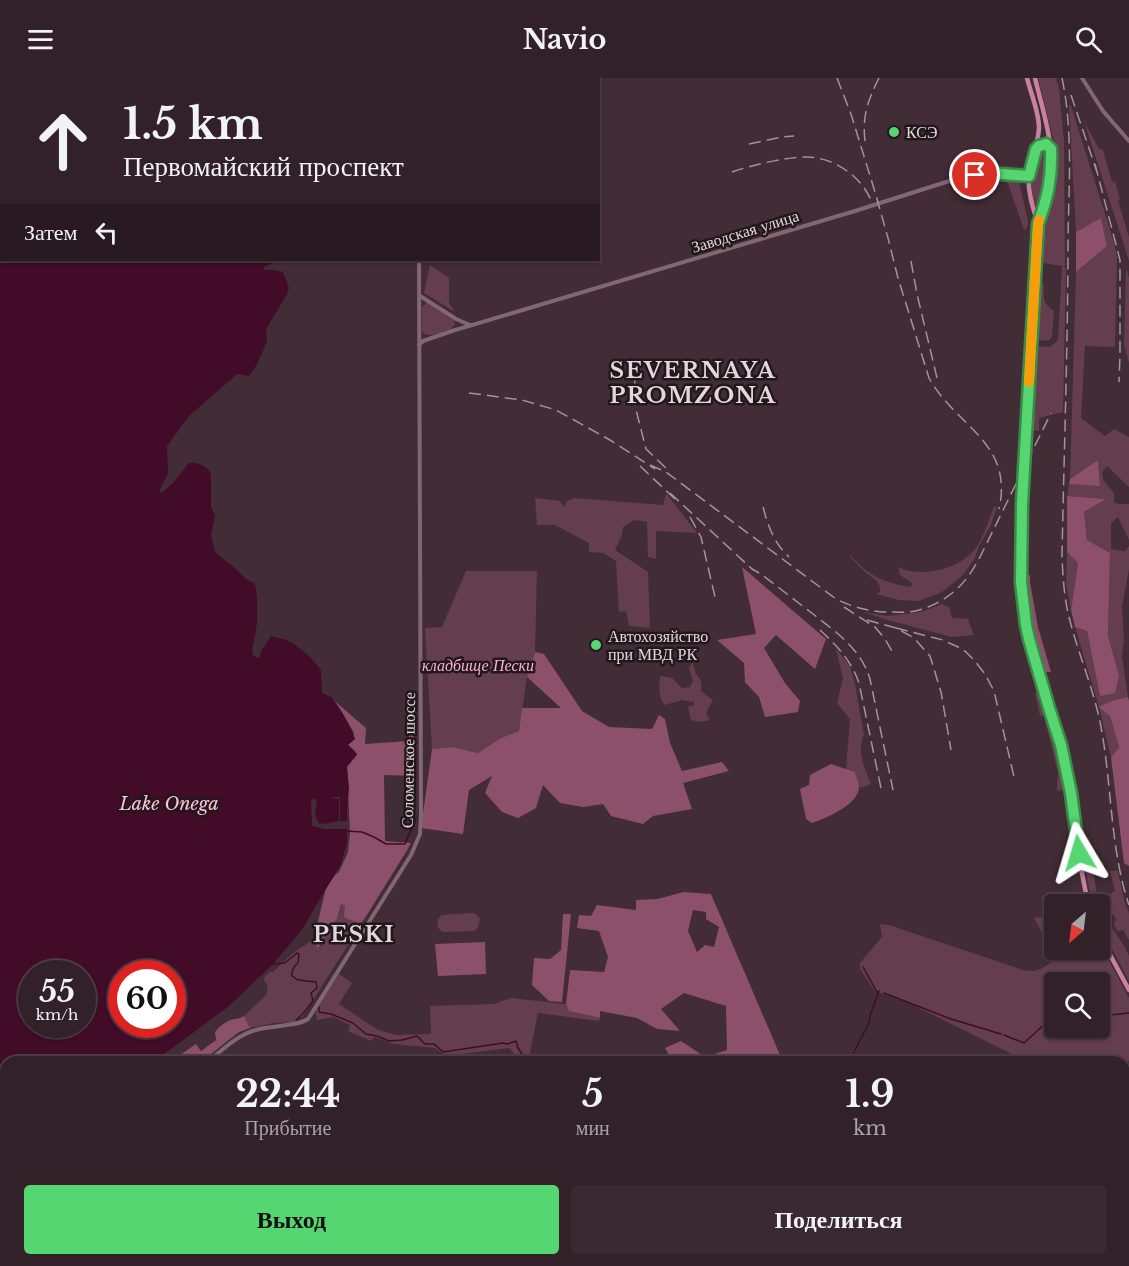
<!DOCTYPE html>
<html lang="ru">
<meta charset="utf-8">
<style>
:root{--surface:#322128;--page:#3a2930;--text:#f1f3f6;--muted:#a8a3a8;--line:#4d3e45;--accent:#56d671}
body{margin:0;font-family:"Libre Baskerville",serif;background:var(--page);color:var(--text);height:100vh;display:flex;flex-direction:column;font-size:22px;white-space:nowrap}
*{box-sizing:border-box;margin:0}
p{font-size:20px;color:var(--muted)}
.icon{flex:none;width:33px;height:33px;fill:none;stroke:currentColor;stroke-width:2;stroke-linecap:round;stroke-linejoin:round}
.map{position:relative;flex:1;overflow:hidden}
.details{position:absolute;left:0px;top:978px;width:1130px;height:210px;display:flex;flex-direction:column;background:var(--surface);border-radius:18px 18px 0 0;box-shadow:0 2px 4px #0004,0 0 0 2px var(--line)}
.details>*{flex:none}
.top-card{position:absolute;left:0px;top:0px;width:600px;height:183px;box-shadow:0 2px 4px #0004,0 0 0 2px var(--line);background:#322128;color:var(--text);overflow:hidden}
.needle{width:39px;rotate:208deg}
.buttons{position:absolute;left:1044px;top:816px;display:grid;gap:12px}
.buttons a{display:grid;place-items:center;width:66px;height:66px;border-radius:6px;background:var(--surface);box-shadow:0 2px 4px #0004,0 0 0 2px var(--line);font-size:30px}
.speed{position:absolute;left:18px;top:882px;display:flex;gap:12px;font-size:30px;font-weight:700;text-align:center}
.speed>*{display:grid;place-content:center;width:78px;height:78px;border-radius:50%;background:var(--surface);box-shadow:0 2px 4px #0004,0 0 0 2px var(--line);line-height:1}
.speed small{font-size:15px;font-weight:400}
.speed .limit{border:9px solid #d22;background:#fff;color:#111}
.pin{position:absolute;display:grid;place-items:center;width:51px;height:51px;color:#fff;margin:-26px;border:3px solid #fff;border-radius:50%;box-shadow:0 2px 6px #0007}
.me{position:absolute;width:66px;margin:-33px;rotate:353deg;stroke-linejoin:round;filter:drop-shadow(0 0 4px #0008)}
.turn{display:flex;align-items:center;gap:21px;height:126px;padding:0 24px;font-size:27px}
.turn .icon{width:78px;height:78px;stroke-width:2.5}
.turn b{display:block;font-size:42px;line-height:51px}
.then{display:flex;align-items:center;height:57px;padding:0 24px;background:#0003;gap:12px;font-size:22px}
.eta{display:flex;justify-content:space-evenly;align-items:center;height:102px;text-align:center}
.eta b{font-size:36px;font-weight:700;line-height:42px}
.action{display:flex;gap:12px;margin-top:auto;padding:12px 24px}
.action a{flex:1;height:69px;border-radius:6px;background:var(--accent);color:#111;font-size:24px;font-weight:700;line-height:69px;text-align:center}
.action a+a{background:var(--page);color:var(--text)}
header{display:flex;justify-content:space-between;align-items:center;height:78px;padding:0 24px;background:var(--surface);font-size:27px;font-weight:700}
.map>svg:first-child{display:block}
.green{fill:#643e4e;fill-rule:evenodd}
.forest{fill:#8d506a;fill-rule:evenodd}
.water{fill:#420b28;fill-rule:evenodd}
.pier{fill:#422c35}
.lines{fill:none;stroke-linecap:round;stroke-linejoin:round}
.stream{stroke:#420b28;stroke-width:1.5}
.taxiway{stroke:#746067;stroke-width:8}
.secondary{stroke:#816771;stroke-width:4}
.primary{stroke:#c8819f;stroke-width:4.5}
.rail{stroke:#a59399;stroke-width:1.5;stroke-dasharray:12 6;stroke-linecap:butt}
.route-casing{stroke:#388b49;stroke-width:15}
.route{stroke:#56d671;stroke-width:10}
.slow{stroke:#f59e0b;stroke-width:10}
.poi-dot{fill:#56d671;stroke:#22181c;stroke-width:2}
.labels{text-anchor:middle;stroke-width:5;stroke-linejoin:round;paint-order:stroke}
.poi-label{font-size:16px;fill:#e5d6db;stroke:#22181c;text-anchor:start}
.street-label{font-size:16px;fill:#e5d6db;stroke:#22181c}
.park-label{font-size:16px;font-style:italic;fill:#fcb1cf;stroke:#22181c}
.water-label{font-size:18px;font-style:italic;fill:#fbc2d8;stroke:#22181c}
.district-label{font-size:22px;font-weight:bold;letter-spacing:1.5px;fill:#e5d6db;stroke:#22181c}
</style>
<header><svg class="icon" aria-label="menu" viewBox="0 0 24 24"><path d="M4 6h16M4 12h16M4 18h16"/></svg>Navio<svg class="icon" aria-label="search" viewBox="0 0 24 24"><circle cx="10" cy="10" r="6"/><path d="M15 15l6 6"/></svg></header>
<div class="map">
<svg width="1129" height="1188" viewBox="0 0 1129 1188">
<rect width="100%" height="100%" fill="#422c35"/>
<path class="green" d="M1038 0H1056L1059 10 1064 63 1065 188H1063L1066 191 1063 334 1039 340V353L1029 352C1033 346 1035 344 1030 337L1035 268 1050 269 1058 262 1062 188 1043 185 1044 142 1053 112 1055 68Z
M1069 26 1071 28 1113 161 1117 178 1115 269 1085 268 1081 340 1105 358 1114 351 1129 359V409L1107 388 1102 394 1103 402 1114 415V424L1118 426H1129V462L1118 439 1111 445V471L1125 473 1129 468V491L1122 528 1124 562 1122 578 1128 619 1114 622 1110 638 1119 669 1111 680 1099 629 1075 549 1087 553 1100 618 1118 598 1108 558 1110 475 1087 462 1084 434 1105 421 1067 418 1069 406 1100 407 1098 382 1070 401 1076 194 1107 168 1101 141 1076 154Z
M1084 43 1099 71 1103 72 1112 104 1115 103 1120 122 1118 123 1129 159V183Z
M1044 69 1048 73C1049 87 1052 118 1039 128L1035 126 1033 123 1031 101 1039 72 1041 70Z
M996 100 1019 104 1028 143 1027 150 1024 152 1008 105Z
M430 187 449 200V225L455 234 424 215Z
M1126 190 1129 200V285L1124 267Z
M1039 204 1044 206C1044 220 1041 224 1054 233L1052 258C1050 264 1046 263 1040 262L1035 259 1038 206Z
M427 225 453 242 455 246 451 251C442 254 429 261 422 254V229Z
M666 415 697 455 656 453V481L648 479 647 444 634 442 623 449 622 457 615 472 648 494 650 550 629 548 626 533 619 534 616 483 603 475 589 474V465L555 447H537L535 420 560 423 564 429 567 423 575 420 663 427Z
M994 429H997L991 447 979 468 974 482 961 499 942 514 919 523 899 522 876 516 880 514V510L877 503 866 495 851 480 850 477C869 498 882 504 910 509L913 506 900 497 898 489C920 500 959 492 975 471 984 459 988 443 994 429Z
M1067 474 1078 485 1071 532 1066 506Z
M466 493H537L535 574 527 599 519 653 501 660 478 675 452 669 432 671 425 550 442 549Z
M942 526 949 529 952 540 968 541 974 557 952 559 891 543 863 534 888 538 921 534Z
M836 571 850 588 855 606 864 657C856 673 865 691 871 706L860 710 855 694 846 691 850 641 837 625 843 600Z
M693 584C693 587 694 590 695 593 698 602 703 599 701 613L713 622 706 635 710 642 701 644 691 642 688 629 694 627V623L692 624 682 622 665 627C658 620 659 608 660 598L672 600 682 610 690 609 693 603 689 590Z
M1039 606 1040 607 1064 712 1058 713 1057 710 1058 695 1044 638H1040L1035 615 1040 614Z
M1110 793H1118L1125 826 1129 835V862L1123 852 1117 853 1114 846 1116 842 1114 837 1105 838 1101 835 1112 814 1115 813Z
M1086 794H1088L1094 798 1098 824 1097 826H1092Z
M341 826 345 828 360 846 365 840 303 938 294 944 273 945 250 950 244 938 267 916C268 910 268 907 264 903L265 898 270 894H273L293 875 314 861 319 871 331 848 337 841Z
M472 835 476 836 480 841 478 849 474 853 444 854C437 851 437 848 438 841L442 837Z
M1054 838V872H1062L1054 876 1034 840Z
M1100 838C1108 842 1126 869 1129 878 1129 885 1129 896 1129 903L1100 848Z
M880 846 889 847 1023 892 1034 893 1041 891 1071 872H1100V866L1129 920V983L1124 986V984H1043L1040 983 1028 984 911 926 875 913 860 891V885L882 859ZM1054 904H1100V950H1054Z
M339 896 352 905 339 926 378 952 396 957 431 956 430 928 494 926 511 920 566 926 569 933 600 940 599 943 538 935 530 974 533 984H521L509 970 446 978 435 970 394 966 374 959 371 963 348 953 350 947 333 939 317 942 315 931Z
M0 1030 6 1031V1102L0 1100Z
M271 1182H373L378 1188H267Z"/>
<path class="forest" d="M1101 140 1107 168 1076 194V154Z
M1098 382 1100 408 1069 406 1070 401Z
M1067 418 1106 421 1084 434 1087 462 1110 475 1108 558 1119 598 1115 615 1100 618 1087 553 1075 549 1071 532 1078 485 1067 474Z
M742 489 826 561 815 591 776 557 764 570 785 605 800 623 798 634 765 639 759 619 745 604 744 585 717 562 756 556Z
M1030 497V504L1038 549 1051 594H1044C1039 577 1022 537 1029 521 1023 513 1023 507 1025 498Z
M535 574 544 576 582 633 609 649 652 651 659 637 665 641 670 665 682 693 722 684 729 693 683 705 692 731 653 738 643 746 611 738 603 726 583 729 560 725 543 707 536 730 518 740 502 734 485 715 492 698 469 712 463 756 421 750 432 671 452 669 478 675 501 660 519 653 522 630H561L527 599Z
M1128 619 1129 623V788L1124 785 1111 680 1119 669 1110 638 1099 629 1114 622Z
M331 620 366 650 365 666 408 663C410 651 416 641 412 628L414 624 415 630 414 674 415 698 384 697 385 763 411 765 406 774 365 840 360 846 344 839 345 828 341 826 337 841 331 848 318 871 314 861 326 809 336 796 339 794 348 774 350 755 347 689 357 677 355 673 348 667 354 655 340 631Z
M831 686 855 694C856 698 859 704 859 708 860 726 827 740 812 745L806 741 800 711 809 707 810 697Z
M684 814 711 816 783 984H673L665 970 681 963 705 979 727 972 726 928 684 915 661 931 680 953 657 951 637 940 600 933V940L569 933 566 926 570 892 604 894 608 879 599 853 577 850 579 837 591 838 597 827 636 832V822L657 821ZM693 832 706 834V841L719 849 714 869 705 867 697 874 688 853Z
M563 836H571L562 924 549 923 532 907 534 880 550 881 561 872Z
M485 864 486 896 438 898 435 866Z
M244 938 250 950 239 954 201 984 199 983 197 984H170L196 966 201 973 216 962 215 954C220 948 227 942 235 941 243 939 236 942 244 938Z
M0 1100 6 1102V1182H38L44 1188H0Z
M55 1182H147L154 1188H55Z
M212 1182H271L267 1188H207Z
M373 1182H868L870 1188H425C414 1183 391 1188 378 1188Z
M884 1182H1010L1016 1187 1026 1186 1030 1183 1034 1188H886Z"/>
<path class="water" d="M0 0H206L203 2H2L1 128 0 123Z
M0 136H2V182H280L264 189V192H274L283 194 289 210 287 216 266 251 267 263 265 268 256 288 249 298 237 296 189 338 167 368 168 396 159 413 162 415 173 405 189 385C197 384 208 388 211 396V429L215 438 211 457 215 474 237 492 246 501 255 506C258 522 258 537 256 552 255 561 251 569 253 577L257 580 260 579 261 573 271 558 286 562 294 566 309 578 317 587 321 592 322 615C325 617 328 617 331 619 337 624 354 654 355 661L348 667 357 676 347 688 349 710 347 730V765L341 786 301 853 273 886 229 928 178 966 152 984H6V1031L0 1030ZM32 896H82V946H32ZM122 896H172V946H122Z"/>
<path class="pier" d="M329 719H340V743H347V751H324L312 748 311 724 313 720 317 723 315 735 318 745 323 746 339 743V721Z"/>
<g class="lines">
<path class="stream" d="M347 753 362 754 374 759 386 766H405L416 740
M273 886 285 885 297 875 299 876 298 885C295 887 291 893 292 898L298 902 316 904 317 910 311 915 313 923C307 930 303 937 296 942
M863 889 877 914
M884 915 951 941 1001 956
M319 929V934L331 936 353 945 366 956 377 958 389 963 402 962 417 958 425 966H434L443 974 503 965 507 966 516 963 518 970 526 982
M1100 938 1129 935
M1004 957 1024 965 1048 943H1054
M855 972 869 945 870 938 879 913
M854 974V984"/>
<path class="taxiway" d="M310 983 315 984
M185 1182V1183"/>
<path class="secondary" d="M414 0V2
M1082 0 1103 33 1129 63
M420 218 456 241 470 247
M419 267 423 263 452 253 855 133 946 104 990 95 1029 98
M207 984C223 972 237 957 256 952 271 947 296 949 308 941L411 777 420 756 421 738 419 182
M0 1151 6 1146"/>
<path class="primary" d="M1027 0C1031 16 1039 34 1039 50 1038 66 1032 80 1029 96 1027 112 1033 130 1038 146L1021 444 1020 500 1026 547 1049 630 1061 667 1071 715 1081 790 1088 826
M1035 0C1043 34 1056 70 1050 106 1048 119 1043 133 1038 146
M1036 71 1039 68 1046 67 1051 71
M1100 858 1129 912"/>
<path class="rail" d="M837 0 851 36 875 114 888 160 898 200 929 300C956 349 1014 364 999 431
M1062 0C1073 52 1069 107 1068 159 1068 266 1064 372 1062 479 1063 499 1064 519 1069 539 1078 576 1094 611 1101 649 1112 707 1110 771 1129 827
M1071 17 1097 94
M865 63C862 38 868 22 879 0
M749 66 782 59 794 58
M1095 86 1120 182V276L1119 304
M732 94C752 87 786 79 806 79 834 79 863 99 872 125
M911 183 917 216 937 300
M635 298 634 324 646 371 668 392
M469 315 522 322 556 332 610 362 655 391
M650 387 666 394 836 521C852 529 868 533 886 534 895 534 905 535 915 533 934 529 954 517 966 501 971 495 975 488 979 481L1051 335
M640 388 675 421
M670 415 752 491 761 496C778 509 796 523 813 536 836 554 861 571 870 601L893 712
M763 429C768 448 774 465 789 479
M690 439 701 459 715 519
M844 529 875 549 885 561 893 575
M867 542 896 550 914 560 930 578 941 614 951 672
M896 550 943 562 958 569 966 574 974 582 985 596 994 613 1015 703
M820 552C837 568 851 582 859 605L882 715"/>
</g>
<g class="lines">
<g class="route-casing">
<path id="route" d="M975 97 990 95 1029 98 1036 71 1039 68 1046 66 1051 71C1052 99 1048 119 1038 146L1022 426 1021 504 1026 547 1029 561 1049 630 1061 667 1071 715 1079 775"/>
</g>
<use href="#route" class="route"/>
<path class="slow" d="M1029 304 1038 146 1039 142"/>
</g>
<g class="poi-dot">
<circle cx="894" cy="54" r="6"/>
<circle cx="596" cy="567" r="6"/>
</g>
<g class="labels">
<g class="poi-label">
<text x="906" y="60">КСЭ</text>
<text x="608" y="564">Автохозяйство<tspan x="608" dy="18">при МВД РК</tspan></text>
</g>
<g class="street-label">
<text transform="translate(745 153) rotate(-17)" y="6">Заводская улица</text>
<text transform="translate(408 682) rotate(-89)" y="6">Соломенское шоссе</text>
</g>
<g class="park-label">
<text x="478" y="593">кладбище Пески</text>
</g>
<g class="water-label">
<text x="169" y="732">Lake Onega</text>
</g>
<g class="district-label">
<text x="693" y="300">SEVERNAYA<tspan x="693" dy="25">PROMZONA</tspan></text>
<text x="354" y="864">PESKI</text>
</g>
</g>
</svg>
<div class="buttons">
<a><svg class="needle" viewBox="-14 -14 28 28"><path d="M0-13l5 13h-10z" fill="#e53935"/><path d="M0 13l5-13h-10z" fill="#a8a3a8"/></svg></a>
<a><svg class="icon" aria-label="search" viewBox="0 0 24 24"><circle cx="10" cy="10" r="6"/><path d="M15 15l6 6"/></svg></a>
</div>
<div class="speed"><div>55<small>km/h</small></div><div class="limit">60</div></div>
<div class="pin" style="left:975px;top:97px;background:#d93025"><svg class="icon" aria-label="arrive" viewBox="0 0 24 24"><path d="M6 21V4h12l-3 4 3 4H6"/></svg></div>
<svg class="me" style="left:1079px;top:775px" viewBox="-20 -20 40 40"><path d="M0-17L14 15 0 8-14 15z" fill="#56d671" stroke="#fff" stroke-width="4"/></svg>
<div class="top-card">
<div class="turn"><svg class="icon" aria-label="ahead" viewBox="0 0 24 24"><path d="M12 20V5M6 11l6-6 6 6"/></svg><div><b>1.5 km</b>Первомайский проспект</div></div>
<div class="then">Затем<svg class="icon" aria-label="left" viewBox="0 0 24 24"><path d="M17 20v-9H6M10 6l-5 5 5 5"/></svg></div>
</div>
<section class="details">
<div class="eta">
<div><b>22:44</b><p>Прибытие</p></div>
<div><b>5</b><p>мин</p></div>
<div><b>1.9</b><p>km</p></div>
</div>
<div class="action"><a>Выход</a><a>Поделиться</a></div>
</section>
</div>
